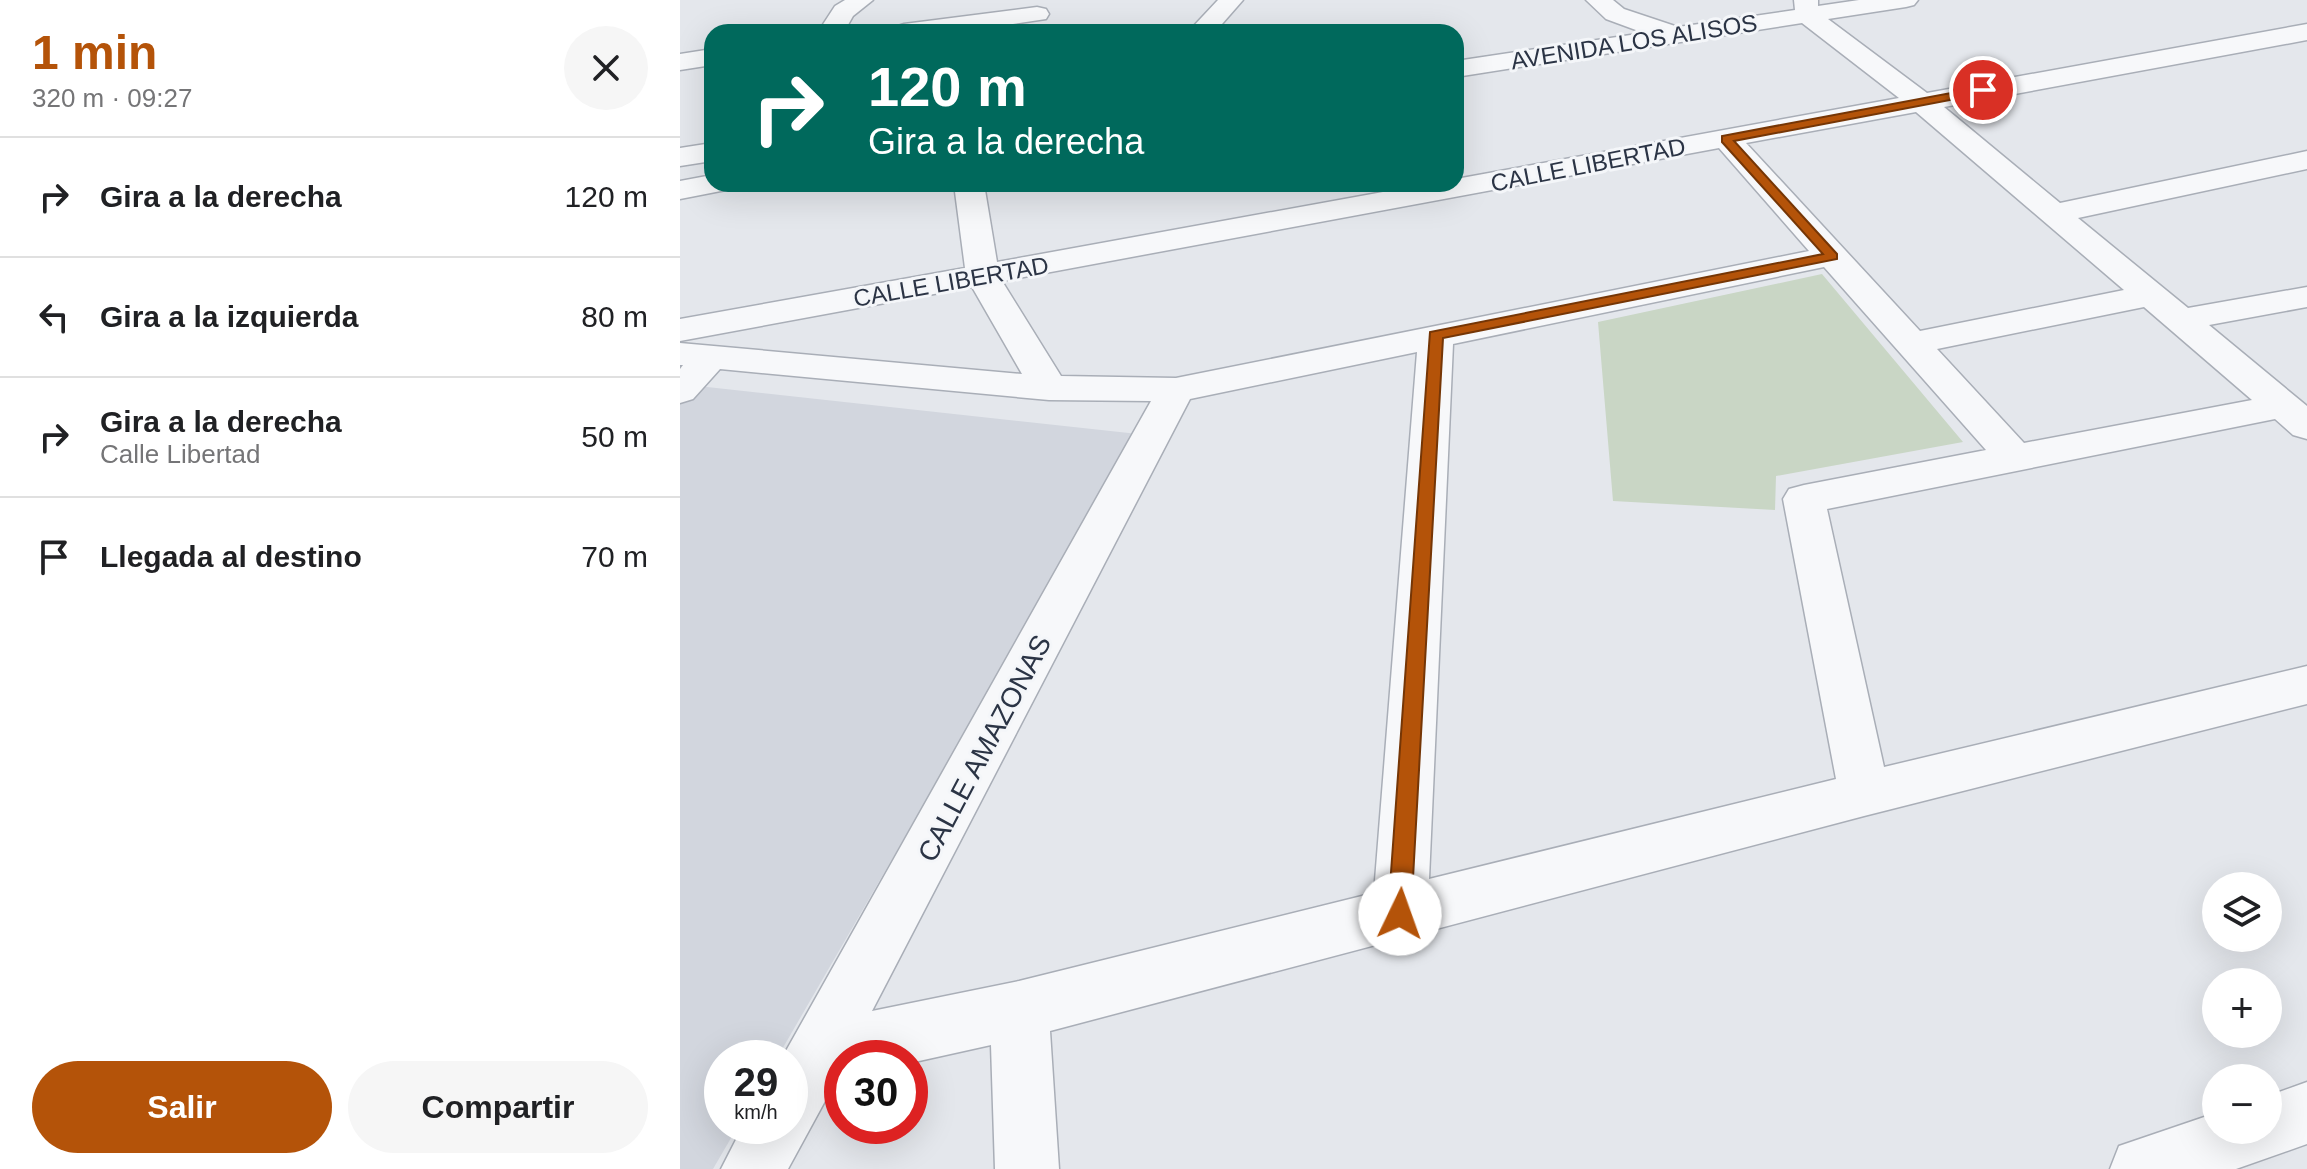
<!DOCTYPE html>
<html lang="es">
<meta charset="utf-8">
<style>
:root{--surface:#fff;--page:#f6f6f6;--text:#202124;--muted:#757577;--line:#e0e0e0;--accent:#b45309}
body{margin:0;font-family:Arial,sans-serif;background:var(--page);color:var(--text);height:100vh;display:flex;flex-direction:column;font-size:30px;white-space:nowrap}
*{box-sizing:border-box;margin:0}
p{font-size:26px;color:var(--muted)}
.icon{flex:none;width:44px;height:44px;fill:none;stroke:currentColor;stroke-width:2;stroke-linecap:round;stroke-linejoin:round}
.map{position:relative;flex:1;overflow:hidden}
.sheet{display:flex;flex-direction:column;background:var(--surface);width:680px}
.sheet>*{flex:none}
.banner{position:absolute;left:24px;top:24px;width:760px;height:168px;border-radius:24px;box-shadow:0 8px 32px #0002;background:#00695c;color:#fff;overflow:hidden}
.fabs{position:absolute;left:1522px;top:872px;display:grid;gap:16px}
.fabs a{display:grid;place-items:center;width:80px;height:80px;border-radius:50%;background:var(--surface);box-shadow:0 8px 32px #0002;font-size:40px}
.speed{position:absolute;left:24px;top:1040px;display:flex;gap:16px;font-size:40px;font-weight:700;text-align:center}
.speed>*{display:grid;place-content:center;width:104px;height:104px;border-radius:50%;background:var(--surface);box-shadow:0 8px 32px #0002;line-height:1}
.speed small{font-size:20px;font-weight:400}
.speed .limit{border:12px solid #d22;background:#fff;color:#111}
.pin{position:absolute;display:grid;place-items:center;width:68px;height:68px;color:#fff;margin:-34px;border:4px solid #fff;border-radius:50%;box-shadow:0 2px 8px #0007}
.me{position:absolute;width:88px;margin:-44px;rotate:3deg;stroke-linejoin:round;filter:drop-shadow(0 0 6px #0008)}
.turn{display:flex;align-items:center;gap:28px;height:168px;padding:0 32px;font-size:36px}
.turn .icon{width:104px;height:104px;stroke-width:2.5}
.turn b{display:block;font-size:56px;line-height:68px}
.round{display:grid;place-items:center;flex:none;width:84px;height:84px;border-radius:42px;background:var(--page)}
.summary{display:flex;align-items:center;justify-content:space-between;height:136px;padding:0 32px}
h1{font-size:48px;font-weight:800;line-height:60px;color:var(--accent)}
.action{display:flex;gap:16px;margin-top:auto;padding:16px 32px}
.action a{flex:1;height:92px;border-radius:48px;background:var(--accent);color:#fff;font-size:32px;font-weight:800;line-height:92px;text-align:center}
.action a+a{background:var(--page);color:var(--text)}
ul{padding:0;list-style:none}
li{display:flex;align-items:center;gap:24px;height:120px;padding:0 32px;border-top:2px solid var(--line)}
li div{flex:1}
li b{display:block;font-size:30px}
li em{font-style:normal}
main{display:flex;flex:1;min-height:0}
.map>svg:first-child{display:block}
.built{fill:#d2d6de}
.green{fill:#c9d6c5}
.lines{fill:none;stroke-linecap:round;stroke-linejoin:round}
.minor-casing{stroke:#a9aeb7;stroke-width:3}
.minor{fill:#f7f8fa;fill-rule:evenodd}
.route{fill:#b45309;stroke:#753606;stroke-width:2}
.labels{text-anchor:middle;stroke-width:6;stroke-linejoin:round;paint-order:stroke}
.far-street-label{font-size:24px;fill:#2b3445;stroke:#f4f6f9}
.street-label{font-size:28px;fill:#2b3445;stroke:#f4f6f9}
</style>
<main>
<section class="sheet">
<div class="summary"><div><h1>1 min</h1><p>320 m · 09:27</p></div><a class="round"><svg class="icon" aria-label="close" viewBox="0 0 24 24"><path d="M6 6l12 12M18 6L6 18"/></svg></a></div>
<ul>
<li><svg class="icon" aria-label="right" viewBox="0 0 24 24"><path d="M7 20v-9h11M14 6l5 5-5 5"/></svg><div><b>Gira a la derecha</b></div><em>120 m</em></li>
<li><svg class="icon" aria-label="left" viewBox="0 0 24 24"><path d="M17 20v-9H6M10 6l-5 5 5 5"/></svg><div><b>Gira a la izquierda</b></div><em>80 m</em></li>
<li><svg class="icon" aria-label="right" viewBox="0 0 24 24"><path d="M7 20v-9h11M14 6l5 5-5 5"/></svg><div><b>Gira a la derecha</b><p>Calle Libertad</p></div><em>50 m</em></li>
<li><svg class="icon" aria-label="arrive" viewBox="0 0 24 24"><path d="M6 21V4h12l-3 4 3 4H6"/></svg><div><b>Llegada al destino</b></div><em>70 m</em></li>
</ul>
<div class="action"><a>Salir</a><a>Compartir</a></div>
</section>
<div class="map">
<svg width="1627" height="1169" viewBox="0 0 1627 1169">
<rect width="100%" height="100%" fill="#e4e7ec"/>
<path class="built" d="M0 384 458 434 97 1058H42V1126H58L33 1169H0Z"/>
<path class="green" d="M1142 274 1283 442 1096 476 1095 510 933 501 918 322Z"/>
<g class="lines">
<g class="minor-casing">
<path id="minor" d="M165 0H193L173 16 164 32H138L155 6Z
M538 0H563L535 32H508Z
M906 0H933L944 9 998 27 1115 10 1114 0H1138V6L1179 0H1238L1234 5 1226 7 1148 19 1247 93 1627 24V40L1264 107 1380 203 1627 151V169L1398 218 1508 308 1627 287V307L1529 325 1627 406V439L1613 435 1595 419 1147 509 1204 767 1627 666V704L1184 816 370 1031 379 1169H315L311 1045 230 1063V1058H162V1077L157 1079 108 1169H41L63 1126H110V1058H102L471 401 369 400 40 369 13 399 0 403V369L3 365H0V343L342 374 292 287 0 341V319L285 268 274 184H304L317 262 747 184H776V179L1219 98 1122 23 776 77V61L964 33 926 19ZM1236 112 1444 290 1240 331 1066 143ZM1039 148 1129 251 496 378 381 376 322 281ZM1144 267 1306 450 1124 485 1109 489 1103 499 1156 779 749 879 773 344ZM1464 307 1572 400 1344 443 1257 349ZM737 352 694 893 339 981 192 1011 510 399Z
M357 7 366 9 369 14 366 19 279 32H211L215 27 224 24Z
M32 49V65L0 70V54Z
M32 143V161L0 166V148Z
M32 175V184H50L46 190 0 199V181Z
M1627 1082V1144L1556 1169H1430L1439 1146 1536 1113V1130H1588V1096Z"/>
</g>
<use href="#minor" class="minor"/>
</g>
<path class="route" d="M1303 87 1307 88V93L1054 141 1157 254V259L763 338 731 914 728 922 720 925 712 922 708 914 750 332 1143 254 1042 142V136Z"/>
<g class="labels">
<g class="far-street-label">
<text transform="translate(954 42) rotate(-9)" y="8">AVENIDA LOS ALISOS</text>
<text transform="translate(908 165) rotate(-11)" y="8">CALLE LIBERTAD</text>
<text transform="translate(271 282) rotate(-10)" y="8">CALLE LIBERTAD</text>
</g>
<g class="street-label">
<text transform="translate(304 748) rotate(-62)" y="10">CALLE AMAZONAS</text>
</g>
</g>
</svg>
<div class="fabs">
<a><svg class="icon" aria-label="layers" viewBox="0 0 24 24"><path d="M12 4l9 5-9 5-9-5zM3 14l9 5 9-5"/></svg></a>
<a>+</a>
<a>−</a>
</div>
<div class="speed"><div>29<small>km/h</small></div><div class="limit">30</div></div>
<div class="pin" style="left:1303px;top:90px;background:#d93025"><svg class="icon" aria-label="arrive" viewBox="0 0 24 24"><path d="M6 21V4h12l-3 4 3 4H6"/></svg></div>
<svg class="me" style="left:720px;top:914px" viewBox="-20 -20 40 40"><circle r="19" fill="#fff"/><path d="M0-13L10 11 0 6-10 11z" fill="#b45309"/></svg>
<div class="banner">
<div class="turn"><svg class="icon" aria-label="right" viewBox="0 0 24 24"><path d="M7 20v-9h11M14 6l5 5-5 5"/></svg><div><b>120 m</b>Gira a la derecha</div></div>
</div>
</div>
</main>
